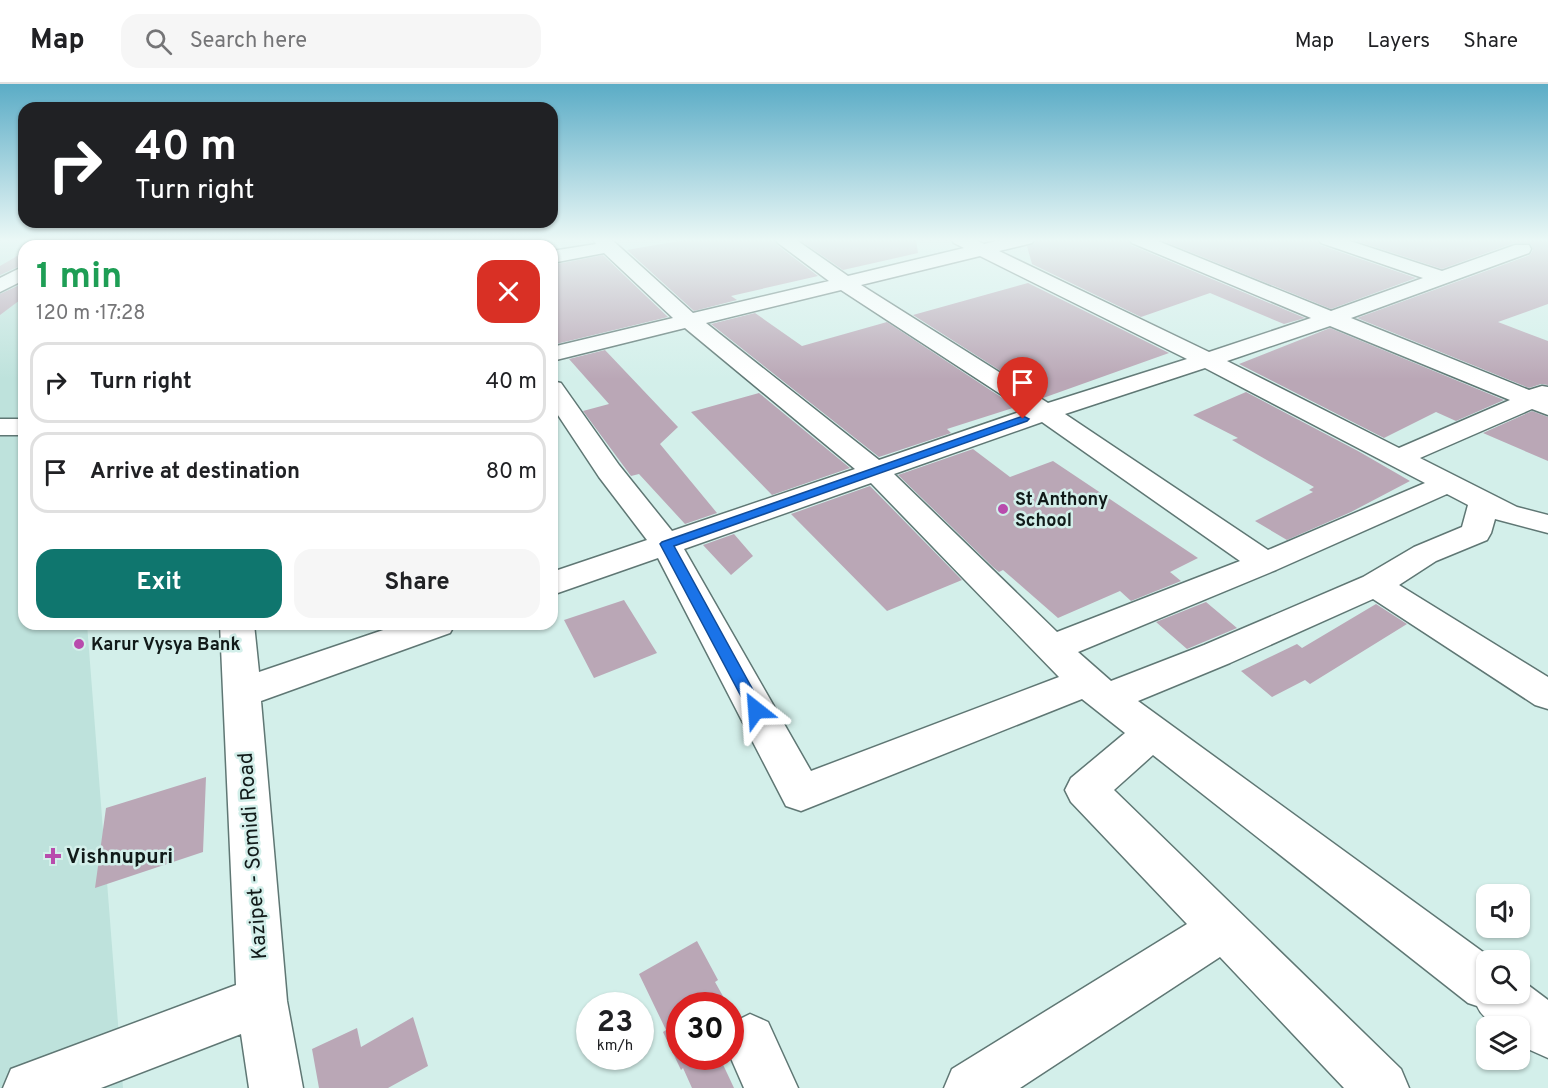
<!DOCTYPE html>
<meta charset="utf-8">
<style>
:root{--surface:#fff;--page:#f6f6f6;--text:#202124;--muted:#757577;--line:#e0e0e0;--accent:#0f766e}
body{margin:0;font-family:Overpass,sans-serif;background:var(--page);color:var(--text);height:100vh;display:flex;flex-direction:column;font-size:22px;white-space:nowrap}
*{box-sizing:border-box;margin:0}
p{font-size:20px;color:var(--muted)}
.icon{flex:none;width:33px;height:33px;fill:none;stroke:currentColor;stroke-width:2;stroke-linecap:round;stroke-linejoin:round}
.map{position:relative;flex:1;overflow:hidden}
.drawer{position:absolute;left:18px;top:156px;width:540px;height:390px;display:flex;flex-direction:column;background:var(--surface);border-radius:18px;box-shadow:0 2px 4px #0004}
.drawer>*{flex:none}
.hud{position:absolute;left:18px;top:18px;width:540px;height:126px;border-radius:18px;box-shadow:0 2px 4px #0004;background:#202124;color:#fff;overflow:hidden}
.tools{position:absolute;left:1476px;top:800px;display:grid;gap:12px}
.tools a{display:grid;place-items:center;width:54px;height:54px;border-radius:12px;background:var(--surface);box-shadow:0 2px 4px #0004;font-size:30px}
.speed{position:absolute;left:576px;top:908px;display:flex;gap:12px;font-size:30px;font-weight:700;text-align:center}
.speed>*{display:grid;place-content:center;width:78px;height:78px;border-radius:50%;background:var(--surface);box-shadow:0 2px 4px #0004;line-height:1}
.speed small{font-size:15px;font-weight:400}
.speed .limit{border:9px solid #d22;background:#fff;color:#111}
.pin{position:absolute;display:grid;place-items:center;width:51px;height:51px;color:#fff;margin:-62px -26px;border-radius:50% 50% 50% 0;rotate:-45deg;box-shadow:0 0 6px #0007}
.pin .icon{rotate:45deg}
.me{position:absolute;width:66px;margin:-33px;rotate:332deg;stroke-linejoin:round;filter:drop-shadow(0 0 4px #0008)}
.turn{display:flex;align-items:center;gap:21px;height:126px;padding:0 18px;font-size:27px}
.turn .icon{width:78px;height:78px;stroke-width:2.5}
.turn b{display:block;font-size:42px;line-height:51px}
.round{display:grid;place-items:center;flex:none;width:63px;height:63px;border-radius:18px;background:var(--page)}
.head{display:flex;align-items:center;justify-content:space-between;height:102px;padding:0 18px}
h1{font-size:36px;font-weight:700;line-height:45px;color:#1e9e55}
.action{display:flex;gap:12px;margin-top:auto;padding:12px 18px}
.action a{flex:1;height:69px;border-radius:18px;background:var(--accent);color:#fff;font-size:24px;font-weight:700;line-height:69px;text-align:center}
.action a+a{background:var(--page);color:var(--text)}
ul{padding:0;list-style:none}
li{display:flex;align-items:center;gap:18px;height:81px;margin:0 12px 9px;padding:0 6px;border:3px solid var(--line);border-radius:18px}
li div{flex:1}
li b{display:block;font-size:22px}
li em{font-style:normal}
header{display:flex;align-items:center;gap:36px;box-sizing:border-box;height:84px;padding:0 30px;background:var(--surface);border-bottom:2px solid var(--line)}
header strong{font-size:28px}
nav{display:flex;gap:33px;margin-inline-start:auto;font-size:21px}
.search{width:420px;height:54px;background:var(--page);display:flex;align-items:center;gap:15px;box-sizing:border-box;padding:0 21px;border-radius:18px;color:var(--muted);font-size:22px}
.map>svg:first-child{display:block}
.built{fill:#bee2dc}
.building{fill:#baa7b6}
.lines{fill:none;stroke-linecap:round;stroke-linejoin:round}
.minor-casing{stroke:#5f7774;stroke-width:3}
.minor{fill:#fff;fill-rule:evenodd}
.route{fill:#1a73e8;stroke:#114b97;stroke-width:1.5}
.poi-dot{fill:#b84cad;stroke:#d3efea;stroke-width:2}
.labels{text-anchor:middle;stroke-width:5;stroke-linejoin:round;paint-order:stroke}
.poi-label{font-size:18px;font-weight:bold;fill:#111a19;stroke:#d3efea;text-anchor:start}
.near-poi-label{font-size:21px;font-weight:bold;fill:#111a19;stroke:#d3efea;text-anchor:start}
.near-street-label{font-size:21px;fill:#111a19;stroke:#d3efea}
</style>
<header>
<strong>Map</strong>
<div class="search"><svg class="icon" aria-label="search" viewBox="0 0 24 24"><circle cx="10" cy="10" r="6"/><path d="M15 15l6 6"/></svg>Search here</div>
<nav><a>Map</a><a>Layers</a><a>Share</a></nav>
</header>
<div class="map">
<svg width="1548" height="1004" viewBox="0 0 1548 1004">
<rect width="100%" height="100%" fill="#d3efea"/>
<path class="built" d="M0 155H65L64 162H24V540H87L123 1004H0Z"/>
<path class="building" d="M46 155H66L58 162H33Z
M690 155H773L777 161 818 192 731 212 737 216 694 227 627 166Z
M798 155H916L918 169 843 186Z
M1037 155H1127L1131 161 1305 234 1284 240 1210 209 1141 233 1032 180 1027 162 1034 160Z
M1158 155H1316L1320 161 1416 194 1331 225Z
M1350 155H1548V220L1498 238 1548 257V301L1541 300 1529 304 1357 234 1530 171 1533 166 1531 160 1514 159 1442 185Z
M24 168V180L0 191V182Z
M603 171 668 233 552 261V181Z
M24 199V213L0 231V210Z
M1028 199 1115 242 1169 269 1043 314 913 231Z
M755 229 802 262 887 238 1016 323 947 345 951 349 879 373 711 240Z
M1330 244 1504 316 1456 337 1436 328 1384 354 1239 280Z
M605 266 678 343 660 360 717 429 685 440 639 390 631 392 583 327 609 320 569 275Z
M1246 308 1358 367 1410 397 1351 428 1287 456 1255 437 1313 408 1309 406 1314 403 1232 356 1238 354 1193 331Z
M759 309 850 384 772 411 691 328Z
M1532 327 1548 333V377L1483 349Z
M973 365 1010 393 1053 377 1198 474 1170 488 1181 497 1131 517 1120 507 1058 534 1003 486 999 488 993 483 898 391Z
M870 402 962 496 887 527 791 430Z
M734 450 753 472 731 491 703 461Z
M624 516 657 569 594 594 564 536Z
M1206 518 1237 544 1187 565 1156 538Z
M1376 520 1407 540 1310 600 1305 596 1272 613 1241 587 1297 560 1302 564Z
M206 693 203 768 95 804 106 724Z
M697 857 718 896 715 898 728 921H680V972H719L734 1004H692L683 984 681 986 663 948 666 946 639 890Z
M413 933 428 982 388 1004H319L312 965 357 944 361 963Z"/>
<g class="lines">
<g class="minor-casing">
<path id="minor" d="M69 155H91L83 162H60Z
M249 155H284L281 159 268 162H231L233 158Z
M593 155H611L693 229 829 197 778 159 775 155H795L848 192 964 164 954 159 951 155H974L984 160 1005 155H1035L1032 159 999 167 1209 268 1311 234 1132 159 1129 155H1153L1331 227 1423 194 1321 159 1318 155H1344L1442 187 1515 161H1529L1531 165 1529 169 1351 234 1529 306 1542 302 1548 303V331L1532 325 1420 374 1517 423 1548 431V449L1495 435 1491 449 1487 456 1436 477 1399 501 1548 593V625L1535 621 1373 515 1230 579 1138 617 1494 876H1486V909H1520V895L1548 916V974L1530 966 1520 958V942C1503 942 1485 940 1477 922L1468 919 1153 671 1114 706 1401 985 1409 1004H1344L1220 873 1020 1004H944L952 985 1187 840 1071 718 1065 706 1071 694 1125 649 1082 615 801 727 786 722 658 474 552 511V488L647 456 599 393 552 322V297L561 299 619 381 672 447 855 385 685 244 552 277V263L673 234 604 169 552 179V167L596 160ZM980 172 1187 275 1048 319 861 201ZM841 206 1025 326 879 376 706 239ZM1330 242 1510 316 1399 364 1227 277ZM1205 284 1425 399 1268 466 1065 330ZM1042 338 1240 477 1057 548 894 390ZM871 399 1059 593 811 687 684 465ZM1447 410 1468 421 1462 443 1414 463 1363 493 1204 561 1111 597 1078 568 1276 486Z
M24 182V196L0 208V194Z
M0 335H24V351H0Z
M220 540H254L259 588 401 540H455L450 549 261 617 287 917 303 1004H249L241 950 101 1004H3L11 985 236 901Z
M750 930 768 938 798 1004H744L730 972V940Z"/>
</g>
<use href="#minor" class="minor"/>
</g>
<linearGradient id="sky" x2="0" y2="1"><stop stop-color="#5bacc6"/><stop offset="0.53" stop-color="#ebf8f6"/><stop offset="1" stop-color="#ebf8f6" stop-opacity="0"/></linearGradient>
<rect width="1548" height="295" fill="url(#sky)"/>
<path class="route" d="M1023 332 1029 335 1027 337 674 462 764 626 762 631H751L660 460 662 458Z"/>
<g class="poi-dot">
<circle cx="1003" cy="425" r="6"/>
<circle cx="79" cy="560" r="6"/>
<path d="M50 763h6v6h6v6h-6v6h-6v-6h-6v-6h6z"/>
</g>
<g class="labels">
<g class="poi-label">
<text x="1015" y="421">St Anthony<tspan x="1015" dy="21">School</tspan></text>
<text x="91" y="566">Karur Vysya Bank</text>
</g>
<g class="near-poi-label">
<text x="66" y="779">Vishnupuri</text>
</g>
<g class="near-street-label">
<text transform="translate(252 772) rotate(-94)" y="7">Kazipet - Somidi Road</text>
</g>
</g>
</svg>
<div class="tools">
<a><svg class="icon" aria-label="sound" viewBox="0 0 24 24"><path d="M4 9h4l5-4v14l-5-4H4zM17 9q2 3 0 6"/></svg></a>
<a><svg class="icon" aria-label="search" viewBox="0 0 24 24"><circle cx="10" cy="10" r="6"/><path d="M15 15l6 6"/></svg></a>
<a><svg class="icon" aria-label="layers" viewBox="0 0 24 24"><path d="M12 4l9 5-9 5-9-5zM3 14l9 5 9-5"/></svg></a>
</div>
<div class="speed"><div>23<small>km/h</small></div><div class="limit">30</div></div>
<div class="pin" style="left:1023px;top:335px;background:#d93025"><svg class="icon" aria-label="arrive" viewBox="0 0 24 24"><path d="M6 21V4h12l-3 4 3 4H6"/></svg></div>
<svg class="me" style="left:756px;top:626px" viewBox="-20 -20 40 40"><path d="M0-17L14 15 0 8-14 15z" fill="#1a73e8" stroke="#fff" stroke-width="4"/></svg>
<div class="hud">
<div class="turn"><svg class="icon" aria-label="right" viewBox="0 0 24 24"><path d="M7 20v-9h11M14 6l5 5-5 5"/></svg><div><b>40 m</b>Turn right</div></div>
</div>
<section class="drawer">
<div class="head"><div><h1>1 min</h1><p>120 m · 17:28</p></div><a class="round" style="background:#d93025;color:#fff"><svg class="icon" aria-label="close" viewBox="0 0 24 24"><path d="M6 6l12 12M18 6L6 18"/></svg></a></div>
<ul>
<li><svg class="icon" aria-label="right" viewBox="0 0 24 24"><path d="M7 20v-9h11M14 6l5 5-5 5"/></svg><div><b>Turn right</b></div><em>40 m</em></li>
<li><svg class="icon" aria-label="arrive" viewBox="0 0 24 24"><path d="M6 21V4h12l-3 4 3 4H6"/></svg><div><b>Arrive at destination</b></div><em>80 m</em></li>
</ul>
<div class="action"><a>Exit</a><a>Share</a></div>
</section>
</div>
